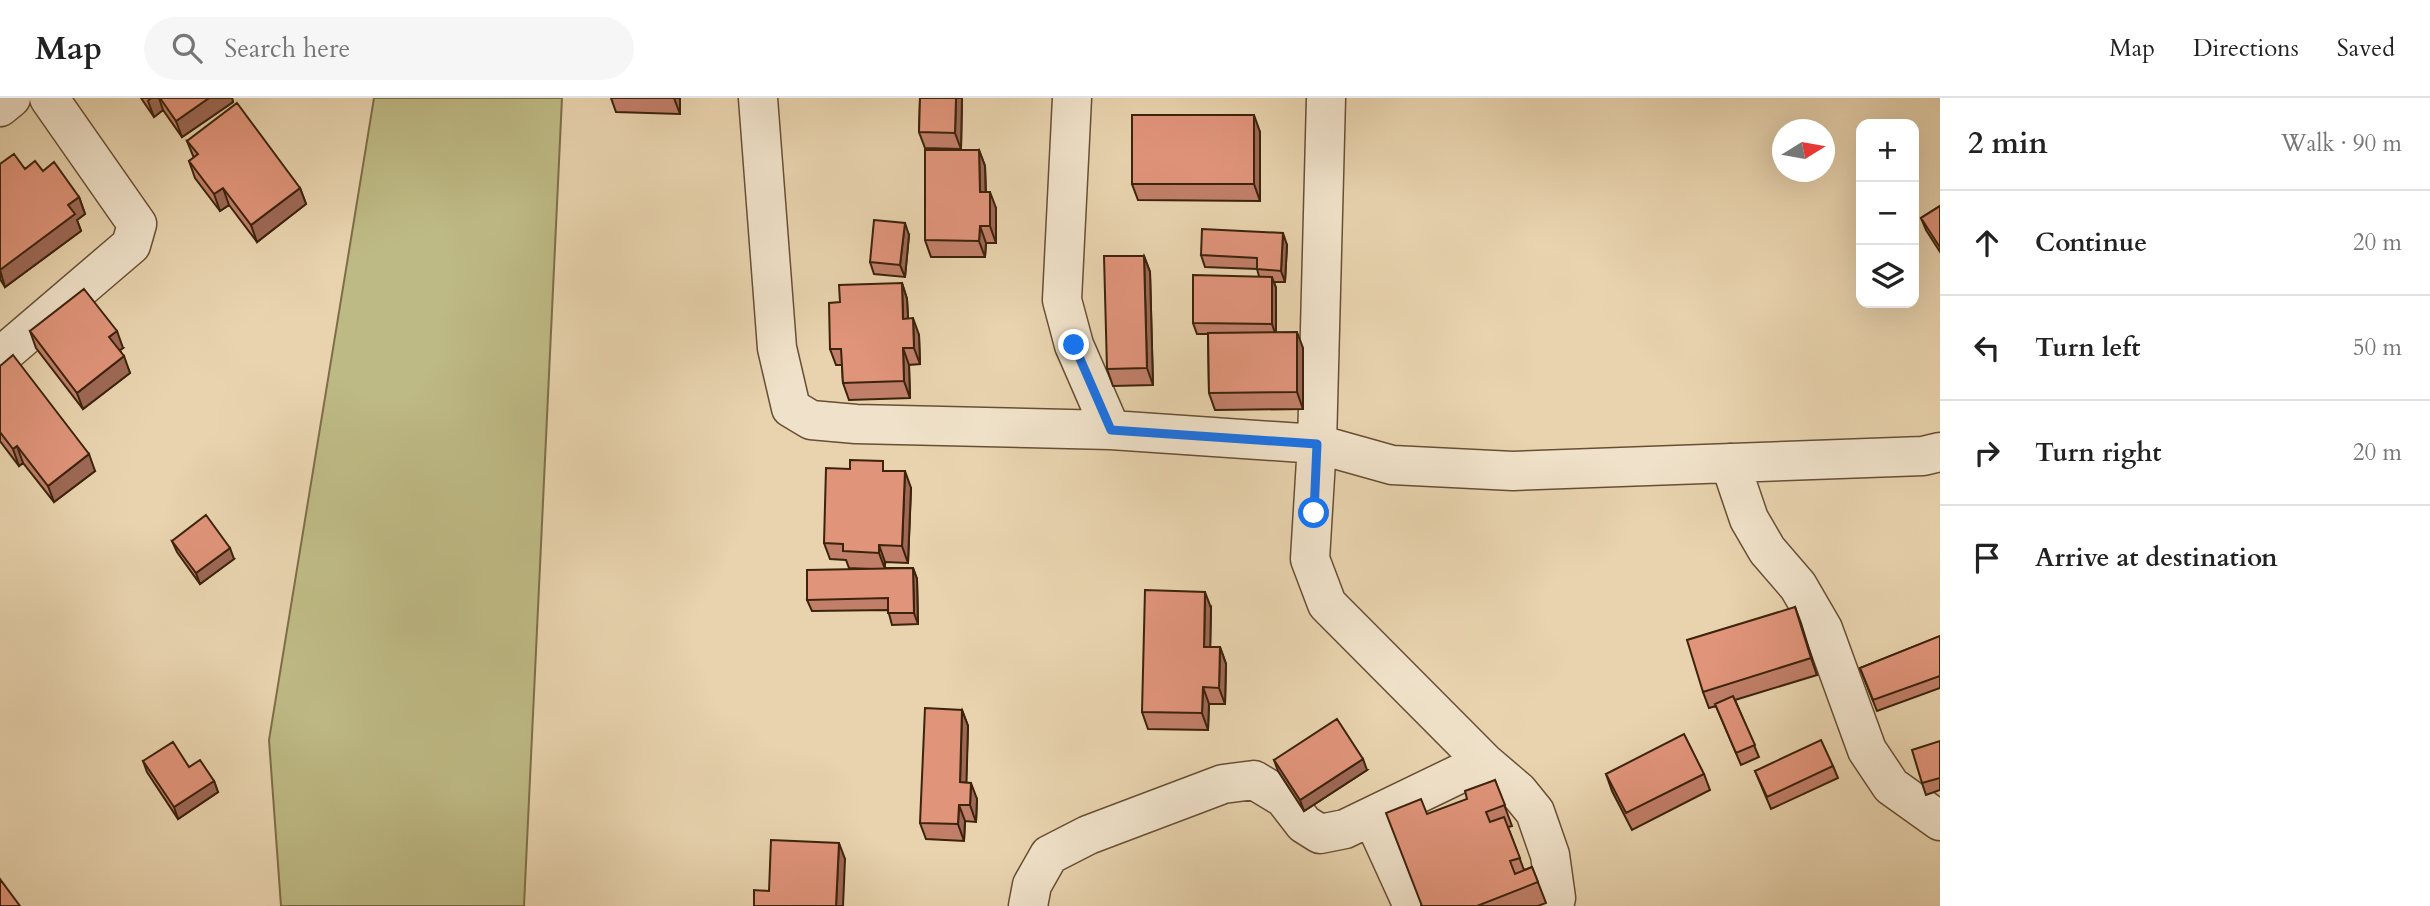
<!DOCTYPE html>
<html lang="en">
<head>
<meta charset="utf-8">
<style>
  :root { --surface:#fff; --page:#f6f6f6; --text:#222; --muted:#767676; --line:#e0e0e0 }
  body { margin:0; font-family:Cardo,serif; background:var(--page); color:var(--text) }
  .controls { position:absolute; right:21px; top:21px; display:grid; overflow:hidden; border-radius:14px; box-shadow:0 7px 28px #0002 }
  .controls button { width:63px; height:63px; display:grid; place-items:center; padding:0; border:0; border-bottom:2px solid var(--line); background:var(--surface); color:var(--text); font:35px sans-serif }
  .compass { position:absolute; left:1772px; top:21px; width:63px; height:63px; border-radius:50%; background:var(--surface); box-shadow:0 7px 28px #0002; rotate:79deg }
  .stop { position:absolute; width:21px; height:21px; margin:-16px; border:5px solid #1a73e8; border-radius:50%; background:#fff }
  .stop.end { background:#1a73e8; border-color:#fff; box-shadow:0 2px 7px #0008 }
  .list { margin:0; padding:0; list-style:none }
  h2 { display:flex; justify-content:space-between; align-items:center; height:91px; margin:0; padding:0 28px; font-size:30px }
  h2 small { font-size:23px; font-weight:400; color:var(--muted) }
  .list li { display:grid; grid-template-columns:46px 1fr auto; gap:21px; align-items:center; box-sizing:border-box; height:105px; padding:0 28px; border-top:2px solid var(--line) }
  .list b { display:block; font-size:26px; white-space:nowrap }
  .list em { font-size:23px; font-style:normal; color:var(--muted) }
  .icon { flex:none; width:38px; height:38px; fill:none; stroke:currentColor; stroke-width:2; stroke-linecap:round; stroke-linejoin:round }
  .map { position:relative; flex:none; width:1940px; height:808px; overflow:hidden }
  header { display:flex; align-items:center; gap:42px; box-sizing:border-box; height:98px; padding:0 35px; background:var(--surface); border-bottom:2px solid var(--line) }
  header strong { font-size:33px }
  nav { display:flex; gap:38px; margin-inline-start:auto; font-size:24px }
  .search { width:490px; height:63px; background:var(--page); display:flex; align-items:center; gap:18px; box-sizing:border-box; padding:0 24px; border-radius:38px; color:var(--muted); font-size:26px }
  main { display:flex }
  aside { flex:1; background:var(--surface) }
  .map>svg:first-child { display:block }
  .green { fill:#beba85; stroke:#7d6e48; stroke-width:2 }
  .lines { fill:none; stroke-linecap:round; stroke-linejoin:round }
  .minor-casing { stroke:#674f34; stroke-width:41 }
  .minor { stroke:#f0e2ca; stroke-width:38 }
  .wall { fill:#c17f69; stroke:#3c230c; stroke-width:2 }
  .shaded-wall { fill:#9d6855; stroke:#3c230c; stroke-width:2 }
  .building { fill:#e0947a; stroke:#3c230c; stroke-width:2 }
  .route { stroke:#1a73e8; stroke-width:9 }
</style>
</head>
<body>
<header>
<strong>Map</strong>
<div class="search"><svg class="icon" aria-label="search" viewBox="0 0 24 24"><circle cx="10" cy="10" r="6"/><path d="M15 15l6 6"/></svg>Search here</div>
<nav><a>Map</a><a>Directions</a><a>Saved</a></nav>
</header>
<main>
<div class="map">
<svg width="1940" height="808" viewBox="0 0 1940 808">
  <rect width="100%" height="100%" fill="#e8d3ae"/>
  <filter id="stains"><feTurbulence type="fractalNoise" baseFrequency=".00286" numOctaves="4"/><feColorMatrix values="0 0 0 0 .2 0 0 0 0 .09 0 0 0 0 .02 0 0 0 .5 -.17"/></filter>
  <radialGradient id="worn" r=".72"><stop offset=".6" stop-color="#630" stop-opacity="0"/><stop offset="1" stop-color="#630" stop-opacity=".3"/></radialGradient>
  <path class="green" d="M374,0H562L524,808H281L269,642Z"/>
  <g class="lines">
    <defs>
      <path id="minor" d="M758,0L777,250L791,310L811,322L856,326L1111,332L1317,346L1392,367L1513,373L1923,358L1940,354
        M1072,0L1062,202L1074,247L1111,332
        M1326,0L1317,346L1310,461L1327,506L1484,664L1518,693L1535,714L1550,757L1556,800L1554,808
        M0,9L11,0
        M0,259L131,147L137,126L49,0
        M1730,365L1749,421L1767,452L1798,488L1823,531L1867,652L1891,688L1940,723
        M1372,718L1413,808
        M1028,808L1032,787L1049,757L1088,737L1223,686L1254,682L1284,700L1304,726L1320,736L1345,731L1484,664"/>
    </defs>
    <use href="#minor" class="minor-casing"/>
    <use href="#minor" class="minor"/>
  </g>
  <path class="wall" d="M141,0H232L233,4L182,39L163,12L154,19Z
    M611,0H680V16L616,14Z
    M920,0H962L961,51L925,50L919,34Z
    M1260,34V103L1138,102L1132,86Z
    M187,43L300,90L306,106L257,144L229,107L220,113L195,80L189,63L194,60Z
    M979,52L985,68L986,94L996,110V145H986L985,159H931L925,142Z
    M0,66L43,73L79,99L85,116L77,122L81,133L5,189L0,181Z
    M1940,108V154L1926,132L1921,120Z
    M909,137L905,179L874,176L870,164Z
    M1287,147L1285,184H1274L1276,190V234L1303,250V311L1215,312L1209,295L1208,236H1197L1193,225L1259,178L1257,171L1205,169L1201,157Z
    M1144,158L1150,174L1153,287L1113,288L1107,271Z
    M902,185L907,201L908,220L919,237L920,266L909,267L910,300L849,302L843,285L842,267H836L830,251L840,204Z
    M30,233L123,250L120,252L130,275L83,311L36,250Z
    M0,268L95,373L54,404L23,365L19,368L0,343Z
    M887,373L911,390L908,465L885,464V470H913L917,481L918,526L892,527L888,512L812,513L807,502L871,471L849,470L846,462L830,461L824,445Z
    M172,443L234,461L200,486L177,454Z
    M1795,509L1817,577L1735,602L1759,659L1741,667L1716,608L1709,610L1703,594Z
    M1211,510L1210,549H1220L1226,566L1225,606H1209L1208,632L1148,631L1142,614Z
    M1940,538V590L1877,613L1860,570Z
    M962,612L968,628L966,684L977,701L976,724L965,723L964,743L926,741L920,725Z
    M1940,643V692L1926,697L1922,685Z
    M1274,662L1367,672L1304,713L1278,673Z
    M143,663L189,669L214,683L218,694L178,721L147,674Z
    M1833,668L1838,680L1771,711L1755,673Z
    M1606,676H1704L1710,692L1632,732L1612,693Z
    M1495,682L1512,728L1508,729L1524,772L1532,769L1546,805L1538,808H1421L1467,701Z"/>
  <path class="shaded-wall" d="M151,0H159L163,12L154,19L148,3Z
    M209,0H232L233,4L182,39L176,23Z
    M674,0H680V16Z
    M956,0H962L961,51L955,35Z
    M1254,17L1260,34V103L1254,86Z
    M979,52L985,68L986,110L980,94Z
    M223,90L229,107L220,113L214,96Z
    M300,90L306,106L257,144L251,127Z
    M990,94L996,110V145L990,128Z
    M79,99L85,116L77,122L81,133L5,189L0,172L68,107Z
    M905,125L909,137L905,179L900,167Z
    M980,128L986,145L985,159L979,143Z
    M1283,135L1287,147L1285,184L1281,173Z
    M1144,158L1150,174L1153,287L1147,270Z
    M1272,179L1276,190V238L1272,226Z
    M902,185L907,201L909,237L903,221Z
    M913,220L919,237L920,266L914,250Z
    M117,233L123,250L115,256L109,239Z
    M1297,234L1303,250V311L1297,294Z
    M903,250L909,267L910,300L904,283Z
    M124,258L130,275L83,311L77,295Z
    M17,348L23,365L19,368L13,351Z
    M89,356L95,373L54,404L48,388Z
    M905,373L911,390L908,465L902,448Z
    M879,447L885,464V471L879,455Z
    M230,450L234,461L200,486L196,475Z
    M913,470L917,481L918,526L914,515Z
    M1205,494L1211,510L1210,565L1204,549Z
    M1795,509L1801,525L1817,577L1811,560Z
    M1220,549L1226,566L1225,606L1219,590Z
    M1203,589L1209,606L1208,632L1202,615Z
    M962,612L968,628L966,701L960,684Z
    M1363,661L1367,672L1304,713L1300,702Z
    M214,683L218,694L178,721L174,709Z
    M971,685L977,701L976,724L970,707Z
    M959,707L965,723L964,743L958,726Z
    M839,745L845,761L843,808H836Z"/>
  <path class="building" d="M160,0H209L176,23Z
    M920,0H956L955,35L919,34Z
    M237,5L300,90L251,127L223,90L214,96L189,63L198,56L187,43Z
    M1132,17H1254V86H1132Z
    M925,52H979L980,94H990V128H980L979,143L925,142Z
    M14,56L25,71L35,63L43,73L54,64L79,99L68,107L75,116L0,172V66Z
    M1940,108V147L1939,148L1921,120Z
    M874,122L905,125L900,167L870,164Z
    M1202,131L1283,135L1281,173L1257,171V160L1201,157Z
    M1104,158H1144L1147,270L1107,271Z
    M1193,177L1272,179V226L1193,225Z
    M902,185L903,221L913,220L914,250H903L904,283L843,285L841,251H830L829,205L840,204L839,187Z
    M84,191L117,233L109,239L124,258L77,295L30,233Z
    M1297,234V294L1209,295L1208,235Z
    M13,257L89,356L48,388L17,348L13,351L0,334V268Z
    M850,362L883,363V373H905L902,448L879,447V455L843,453V446L824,445L826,370L850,371Z
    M206,417L230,450L196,475L172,443Z
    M913,470L914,515H888V500L807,502V472Z
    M1145,492L1205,494L1204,549H1220L1219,590L1203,589L1202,615L1142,614Z
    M1795,509L1811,560L1703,594L1687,542Z
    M1940,538V578L1873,602L1860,570Z
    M1733,598L1755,647L1736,655L1715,606Z
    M925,610L962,612L960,684L971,685L970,707H959L958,726L920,725Z
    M1337,621L1363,661L1300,702L1274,662Z
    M1684,636L1704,676L1626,715L1606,676Z
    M1821,642L1833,668L1767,699L1755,673Z
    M1940,643V680L1922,685L1912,652Z
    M173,644L189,669L200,662L214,683L174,709L143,663Z
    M1495,682L1505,707L1486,714L1490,724L1504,719L1520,760L1510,763L1515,776L1532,769L1538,784L1477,808H1422L1386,715L1421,701L1427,716L1467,701L1465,693Z
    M771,742L839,745L836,808H754V792L769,793Z
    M0,781L20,808H0Z"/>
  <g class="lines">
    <path class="route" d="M1074,247L1111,332L1317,346L1314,415"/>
  </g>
  <rect width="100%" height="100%" filter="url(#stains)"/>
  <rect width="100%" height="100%" fill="url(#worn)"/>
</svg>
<div class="controls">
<button>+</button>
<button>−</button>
<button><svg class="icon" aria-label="layers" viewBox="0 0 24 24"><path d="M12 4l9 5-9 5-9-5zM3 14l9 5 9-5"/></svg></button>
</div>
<svg class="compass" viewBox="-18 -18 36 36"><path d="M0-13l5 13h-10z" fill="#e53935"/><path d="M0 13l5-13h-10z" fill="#767676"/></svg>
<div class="stop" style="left:1314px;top:415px"></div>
<div class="stop end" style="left:1074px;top:247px"></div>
</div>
<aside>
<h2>2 min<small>Walk · 90 m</small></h2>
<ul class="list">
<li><svg class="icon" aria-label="ahead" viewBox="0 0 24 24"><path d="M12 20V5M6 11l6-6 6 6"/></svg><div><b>Continue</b></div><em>20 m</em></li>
<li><svg class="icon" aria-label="left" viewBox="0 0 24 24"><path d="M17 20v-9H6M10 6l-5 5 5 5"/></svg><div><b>Turn left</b></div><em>50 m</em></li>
<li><svg class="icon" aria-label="right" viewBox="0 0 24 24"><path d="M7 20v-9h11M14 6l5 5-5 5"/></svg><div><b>Turn right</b></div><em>20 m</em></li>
<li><svg class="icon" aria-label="arrive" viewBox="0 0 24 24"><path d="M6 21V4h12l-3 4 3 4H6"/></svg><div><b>Arrive at destination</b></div></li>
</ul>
</aside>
</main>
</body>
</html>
